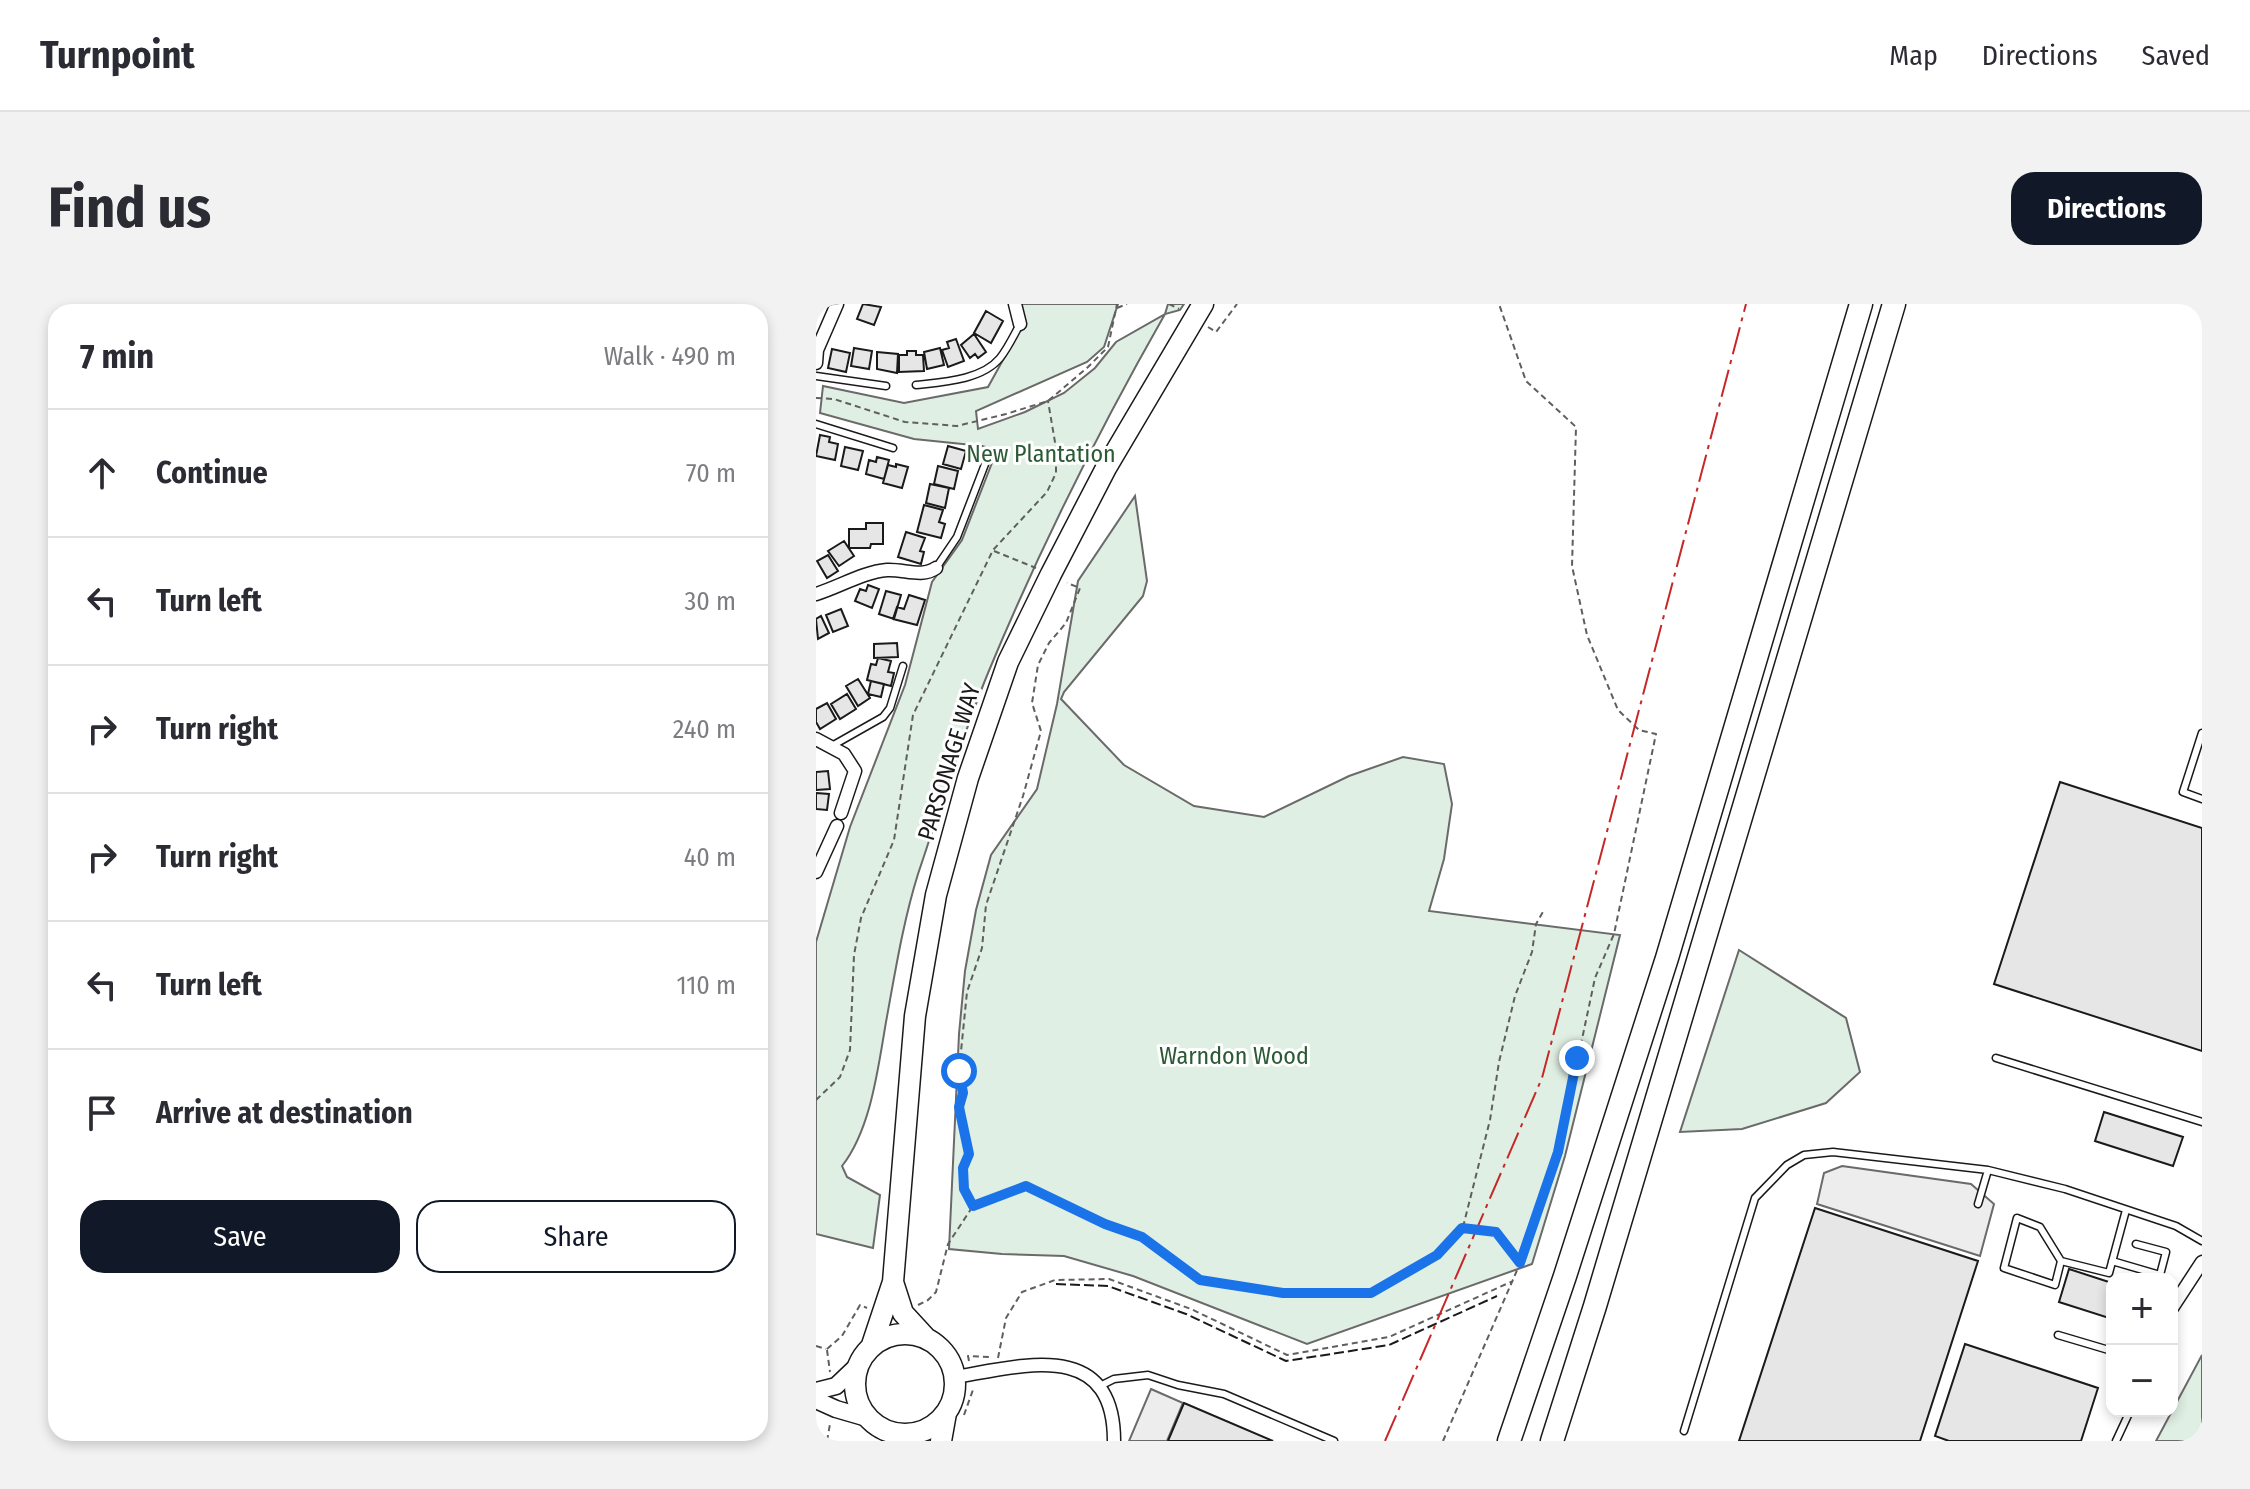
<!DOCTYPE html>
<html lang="en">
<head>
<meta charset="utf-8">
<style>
  :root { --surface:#fff; --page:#f2f2f3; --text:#2b2b33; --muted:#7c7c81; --line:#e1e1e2; --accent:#111827 }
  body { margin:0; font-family:"Fira Sans Condensed",sans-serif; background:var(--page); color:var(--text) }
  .controls { position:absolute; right:24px; bottom:24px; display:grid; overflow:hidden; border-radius:16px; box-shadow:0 4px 12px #0003 }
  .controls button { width:72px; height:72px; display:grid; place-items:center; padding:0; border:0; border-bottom:2px solid var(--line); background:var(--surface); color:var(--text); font:40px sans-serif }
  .stop { position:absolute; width:24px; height:24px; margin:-18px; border:6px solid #1a73e8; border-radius:50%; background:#fff }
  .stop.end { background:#1a73e8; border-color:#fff; box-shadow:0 2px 8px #0008 }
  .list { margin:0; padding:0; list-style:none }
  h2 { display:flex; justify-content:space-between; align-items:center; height:104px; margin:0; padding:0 32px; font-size:34px }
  h2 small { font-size:26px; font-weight:400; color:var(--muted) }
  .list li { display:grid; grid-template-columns:52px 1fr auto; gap:24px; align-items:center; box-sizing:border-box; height:128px; padding:0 32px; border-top:2px solid var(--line) }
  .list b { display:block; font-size:30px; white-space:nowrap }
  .list em { font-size:26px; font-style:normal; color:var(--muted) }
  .actions { display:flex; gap:16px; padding:24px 32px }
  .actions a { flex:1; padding:18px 0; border:2px solid var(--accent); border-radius:24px; text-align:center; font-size:28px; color:var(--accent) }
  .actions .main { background:var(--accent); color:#fff }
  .icon { flex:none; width:44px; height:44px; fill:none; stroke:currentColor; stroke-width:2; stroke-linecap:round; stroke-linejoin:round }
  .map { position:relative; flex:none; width:1386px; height:1137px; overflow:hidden; border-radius:24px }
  header { display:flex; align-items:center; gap:48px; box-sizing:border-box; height:112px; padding:0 40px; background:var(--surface); border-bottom:2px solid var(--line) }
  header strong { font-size:38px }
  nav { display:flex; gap:44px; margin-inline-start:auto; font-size:28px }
  .intro { display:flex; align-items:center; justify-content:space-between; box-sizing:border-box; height:192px; padding:0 48px }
  h1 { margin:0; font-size:56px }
  .button { padding:20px 36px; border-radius:24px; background:var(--accent); color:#fff; font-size:28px; font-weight:700 }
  main { display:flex; gap:48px; padding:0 48px }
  aside { flex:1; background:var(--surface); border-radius:24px; box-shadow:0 4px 12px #0003 }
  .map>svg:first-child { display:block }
  .green { fill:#e0efe3; stroke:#6a6a6a; stroke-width:2 }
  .parking { fill:#ededed; stroke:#6a6a6a; stroke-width:2 }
  .building { fill:#e6e6e6; stroke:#1a1a1a; stroke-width:2 }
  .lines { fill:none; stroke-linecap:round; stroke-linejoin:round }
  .service-casing { stroke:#1a1a1a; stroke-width:9 }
  .minor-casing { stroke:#1a1a1a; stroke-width:15 }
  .tertiary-casing { stroke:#1a1a1a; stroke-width:19 }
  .primary-casing { stroke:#1a1a1a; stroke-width:23 }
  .motorway-casing { stroke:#1a1a1a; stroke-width:25 }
  .path { stroke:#5f5f5f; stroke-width:2; stroke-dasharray:6 4; stroke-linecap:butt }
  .service { stroke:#fff; stroke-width:6 }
  .minor { stroke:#fff; stroke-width:12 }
  .tertiary { stroke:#fff; stroke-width:16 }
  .primary { stroke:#fff; stroke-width:20 }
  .motorway { stroke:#fff; stroke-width:22 }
  .fence { stroke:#1a1a1a; stroke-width:2; stroke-dasharray:10 4; stroke-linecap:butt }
  .power { stroke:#c62828; stroke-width:2; stroke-dasharray:28 6 4 6; stroke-linecap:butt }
  .route { stroke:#1a73e8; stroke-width:10 }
  .labels { text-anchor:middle; stroke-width:6; stroke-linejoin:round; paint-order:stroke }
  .park-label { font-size:24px; fill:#2b5a34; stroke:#fff }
  .street-label { font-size:24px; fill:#1a1a1a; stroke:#fff }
</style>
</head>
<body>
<header>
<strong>Turnpoint</strong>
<nav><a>Map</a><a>Directions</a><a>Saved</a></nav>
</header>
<div class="intro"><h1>Find us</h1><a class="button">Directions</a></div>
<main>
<aside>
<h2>7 min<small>Walk · 490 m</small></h2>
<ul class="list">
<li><svg class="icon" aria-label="ahead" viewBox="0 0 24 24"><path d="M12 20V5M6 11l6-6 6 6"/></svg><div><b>Continue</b></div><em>70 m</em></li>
<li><svg class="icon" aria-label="left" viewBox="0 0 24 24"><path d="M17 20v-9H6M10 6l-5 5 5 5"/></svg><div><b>Turn left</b></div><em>30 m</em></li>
<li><svg class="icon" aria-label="right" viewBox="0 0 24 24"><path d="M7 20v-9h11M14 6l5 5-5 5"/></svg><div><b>Turn right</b></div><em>240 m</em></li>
<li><svg class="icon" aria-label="right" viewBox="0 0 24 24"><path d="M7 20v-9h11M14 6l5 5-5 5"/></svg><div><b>Turn right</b></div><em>40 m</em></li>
<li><svg class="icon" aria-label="left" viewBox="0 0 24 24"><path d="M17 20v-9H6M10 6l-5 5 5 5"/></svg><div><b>Turn left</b></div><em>110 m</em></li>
<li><svg class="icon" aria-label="arrive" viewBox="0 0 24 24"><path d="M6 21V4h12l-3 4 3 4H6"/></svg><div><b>Arrive at destination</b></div></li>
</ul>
<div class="actions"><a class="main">Save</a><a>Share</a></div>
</aside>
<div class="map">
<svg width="1386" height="1137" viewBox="0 0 1386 1137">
  <rect width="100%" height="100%" fill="#fff"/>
  <path class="green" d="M201,0H302L288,43L271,58L160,107L162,125L209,108L248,89L279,64L300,38L349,10L352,0H368L364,6L349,10C283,126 223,246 172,369C146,432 124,505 102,570C87,618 79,669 70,718C62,764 55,825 26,862L31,873L64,891L57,944L0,930V638L34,523L89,381L116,278L146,236L181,146L166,142L98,135L4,109L7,82L88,99L172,83L203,27Z
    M319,192L331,277L327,292L248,388L245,395L308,461L378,502L448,513L533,472L587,453L628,460L636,500L628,555L613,607L804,631L749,852L716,960L491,1040L317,972L248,952L186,950L133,945L143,730L149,667L160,606L175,551L221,485L241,400L262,277Z
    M923,646L1030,714L1044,768L1010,799L926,825L864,828Z
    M1386,1051V1137H1340Z"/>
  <path class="parking" d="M1026,862L1155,880L1178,900L1164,952L1001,900L1008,869Z
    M335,1085L367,1099L351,1137H313Z"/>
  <path class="building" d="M47,0L65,3L58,21L41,15Z
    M170,7L187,17L175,39L158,29Z
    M158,30L170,48L162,54L159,50L154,54L145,41Z
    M140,35L148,57L132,63L126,46L133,44L131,38Z
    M38,44L56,47L53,65L35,62Z
    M124,44L128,61L111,65L108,48Z
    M16,45L34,49L30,68L12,64Z
    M91,47H100V51H107L108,67L83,68V51H91Z
    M61,48L82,50L81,69L61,65Z
    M4,131L14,133L13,138L22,140L19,156L0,152Z
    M132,142L150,147L145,165L127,160Z
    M29,143L47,147L42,166L25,162Z
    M61,153L73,156L68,175L50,170L53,156L60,158Z
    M80,160L92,163L86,184L67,179L72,161L80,163Z
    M122,162L142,167L138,185L118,180Z
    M114,180L133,184L129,204L110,199Z
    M108,201L127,206L123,218L129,220L125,234L101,228Z
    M50,219H67V240H55L54,244H33V225H50Z
    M90,228L109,234L104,247L108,248L105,260L82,253Z
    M28,237L38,252L23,262L12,247Z
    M12,251L22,267L11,274L1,257Z
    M52,281L63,285L56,304L39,297L44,285L50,287Z
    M70,287L85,291L78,315L63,310Z
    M93,291L109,296L101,321L77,315L81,303L88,305Z
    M25,305L32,322L17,328L10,311Z
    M5,312L13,329L2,335L0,315Z
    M81,339L82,353L58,354V340Z
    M62,354L75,357L72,368L78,369L75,382L51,376L55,360L60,361Z
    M42,375L54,394L42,402L30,382Z
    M55,377L68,380L65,393L52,390Z
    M31,390L40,405L24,415L15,400Z
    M11,399L20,415L4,425L0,418V405Z
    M12,467L14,485L0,486V468Z
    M1244,478L1386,524V747L1178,680Z
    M0,489L13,490L11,506L0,505Z
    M1288,808L1367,833L1357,862L1279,837Z
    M999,904L1162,957L1104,1137H923Z
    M1253,965L1296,979V1015L1243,998Z
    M1149,1040L1282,1084L1265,1137H1133L1119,1132Z
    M368,1099L457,1137H352Z"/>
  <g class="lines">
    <defs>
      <path id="service" d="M0,72L70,82
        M100,81C127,78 166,76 184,54C192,44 198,31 204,20
        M0,120L77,144
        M120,264L141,233L171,155
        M1386,429L1367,488L1386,495
        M14,443L67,413L74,404L87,362
        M1180,754L1386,818
        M1162,900L1172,866
        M1245,957L1239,981L1188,964L1201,914L1224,923L1245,957L1293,969L1310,906
        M1296,957L1344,971L1350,948L1320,940
        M1242,1031L1296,1047
        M282,1083L298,1075L332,1071L362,1081L408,1090L518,1137
        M868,1127L939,894L971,861L988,851L1017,848L1172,866L1249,885L1360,922L1386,937
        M1300,1137L1314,1107"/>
      <path id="minor" d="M199,0L204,20
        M0,59L1,46L21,0
        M0,290C23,283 47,268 71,266C88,265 106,274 120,264
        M0,435L28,450L39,467L25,509
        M0,568L21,522
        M1356,1004L1386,958
        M139,1073C206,1062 298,1034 298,1137"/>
      <path id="tertiary" d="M0,1087L20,1082L41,1062
        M0,1096L20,1105L51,1114"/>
      <path id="primary" d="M77,978L87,1009L110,1034
        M39 1080a50 50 0 1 1 100 0a50 50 0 1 1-100 0Z
        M56,1041L77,978L99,712L120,591L152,474L192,358L235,270L290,164L387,0
        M125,1137L130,1109"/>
      <path id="motorway" d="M693,1137L749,972L851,654L1045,0
        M736,1137L779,1002L1078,0"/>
    </defs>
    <use href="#service" class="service-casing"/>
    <use href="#minor" class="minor-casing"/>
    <use href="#tertiary" class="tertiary-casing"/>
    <use href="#primary" class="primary-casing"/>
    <use href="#motorway" class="motorway-casing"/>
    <path class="path" d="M353,0L363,5
      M301,4L311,0
      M392,23L400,28L421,0
      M0,94L18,95L89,118L141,122L190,110L232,97L272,63L292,43L301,0
      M178,247L220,264
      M0,796L24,773L34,746L38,651L45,614L78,536L97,411L177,246L231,188L240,169V144L232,97
      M156,900L148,885L147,864L153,850L143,803L147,789L143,767L151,688L166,644L170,601L207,492L225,427L216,399L222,361L233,339L250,319L264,284L251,279
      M647,923L674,816L683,758L699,692L716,648L720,620L728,606
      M102,1001L112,996L120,988L132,940L157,902L210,882L289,920L326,933L384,976L467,989H555L621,951L646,924L680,928L702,957
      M0,1042L10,1045
      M11,1045L26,1032L44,1001L51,1004
      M11,1046L14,1068
      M182,1054L190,1014L206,988L239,976L293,975L375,1005L471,1051L573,1033L697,977
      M153,1057L152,1052L175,1053
      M148,1111L158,1083
      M11,1137L14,1120
      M627,1137L702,964L742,848L779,674L798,630L840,430L823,426L802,406L771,331L756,262L760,123L710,77L683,0"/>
    <use href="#service" class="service"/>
    <use href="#minor" class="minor"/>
    <use href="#tertiary" class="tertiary"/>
    <use href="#primary" class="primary"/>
    <use href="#motorway" class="motorway"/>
    <path class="fence" d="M240,980L292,982L370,1010L470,1057L573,1041L681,992"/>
    <path class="power" d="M569,1137L726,774L930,0"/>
  </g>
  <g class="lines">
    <path class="route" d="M143,767L147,789L143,803L153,850L147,864L148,885L157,902L210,882L289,920L326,933L384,976L467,989H555L621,951L646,924L680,928L704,959L742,848L761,754"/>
  </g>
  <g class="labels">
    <g class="park-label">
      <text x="225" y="158">New Plantation</text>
      <text x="418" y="760">Warndon Wood</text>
    </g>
    <g class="street-label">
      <text transform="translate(133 458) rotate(-73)" y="8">PARSONAGE WAY</text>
    </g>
  </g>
</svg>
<div class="controls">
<button>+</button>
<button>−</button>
</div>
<div class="stop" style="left:143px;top:767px"></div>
<div class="stop end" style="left:761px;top:754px"></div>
</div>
</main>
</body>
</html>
